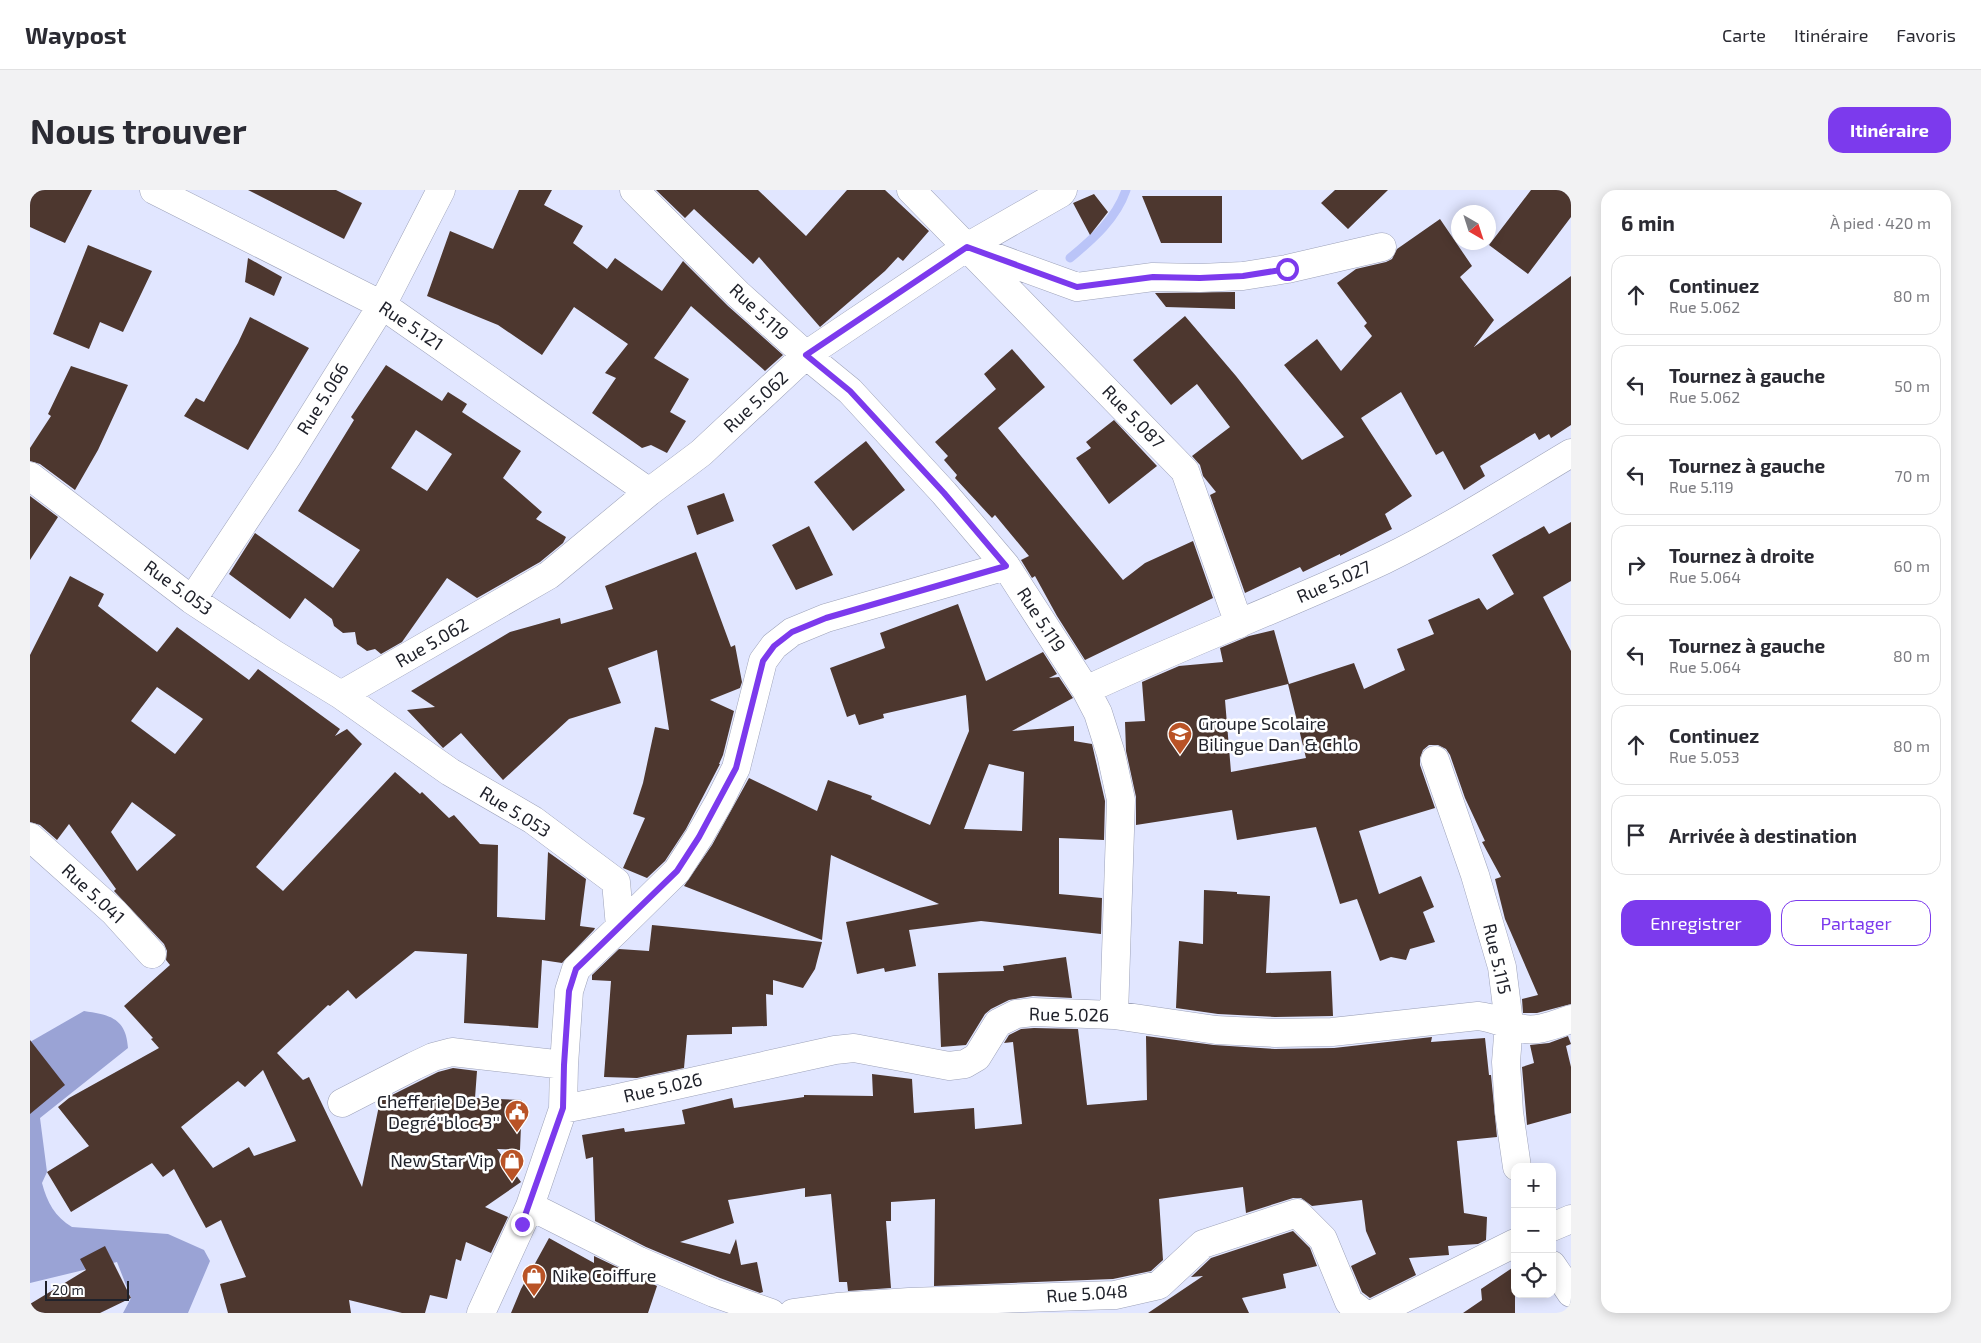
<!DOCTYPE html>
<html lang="fr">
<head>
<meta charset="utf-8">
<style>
  :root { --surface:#fff; --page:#f2f2f3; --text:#2b2b33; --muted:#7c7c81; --line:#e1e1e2; --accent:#7c3aed }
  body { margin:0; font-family:"Exo 2",sans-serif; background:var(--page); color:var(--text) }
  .controls { position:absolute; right:15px; bottom:15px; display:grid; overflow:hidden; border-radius:10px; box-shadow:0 2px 12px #0003 }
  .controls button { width:45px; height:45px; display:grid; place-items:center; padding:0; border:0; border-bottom:1px solid var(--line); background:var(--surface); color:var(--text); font:25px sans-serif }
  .compass { position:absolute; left:1421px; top:15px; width:45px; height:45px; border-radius:50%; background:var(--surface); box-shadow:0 2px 12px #0003; rotate:141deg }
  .scale { position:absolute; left:15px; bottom:12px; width:84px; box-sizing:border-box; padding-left:5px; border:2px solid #20222b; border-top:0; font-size:14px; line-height:18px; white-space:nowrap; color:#20222b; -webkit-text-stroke:4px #fff; paint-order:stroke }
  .stop { position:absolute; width:15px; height:15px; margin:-11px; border:4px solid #7c3aed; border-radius:50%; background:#fff }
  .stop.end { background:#7c3aed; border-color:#fff; box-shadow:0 1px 5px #0008 }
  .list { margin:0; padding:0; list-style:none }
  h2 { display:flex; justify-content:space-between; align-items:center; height:65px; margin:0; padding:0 20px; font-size:21px }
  h2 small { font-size:16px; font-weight:400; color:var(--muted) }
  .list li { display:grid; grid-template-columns:32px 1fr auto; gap:15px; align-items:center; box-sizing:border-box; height:80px; margin:0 10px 10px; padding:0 10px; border:1px solid var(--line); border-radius:15px }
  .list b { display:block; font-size:19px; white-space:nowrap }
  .list p { margin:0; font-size:16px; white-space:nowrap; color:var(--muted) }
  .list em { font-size:16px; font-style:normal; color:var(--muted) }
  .actions { display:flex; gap:10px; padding:15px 20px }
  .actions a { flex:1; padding:11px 0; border:1px solid var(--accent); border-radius:15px; text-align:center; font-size:18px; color:var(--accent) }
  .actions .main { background:var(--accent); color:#fff }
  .icon { flex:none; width:28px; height:28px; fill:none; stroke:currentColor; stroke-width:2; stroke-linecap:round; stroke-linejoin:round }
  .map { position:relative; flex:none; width:1541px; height:1123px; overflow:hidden; border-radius:15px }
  header { display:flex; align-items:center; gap:30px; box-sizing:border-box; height:70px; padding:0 25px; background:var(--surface); border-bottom:1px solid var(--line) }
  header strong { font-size:24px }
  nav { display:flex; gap:28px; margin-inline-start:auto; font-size:18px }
  .intro { display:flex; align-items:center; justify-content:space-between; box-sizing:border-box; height:120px; padding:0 30px }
  h1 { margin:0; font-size:35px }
  .button { padding:12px 22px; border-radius:15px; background:var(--accent); color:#fff; font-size:18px; font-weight:700 }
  main { display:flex; gap:30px; padding:0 30px }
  aside { flex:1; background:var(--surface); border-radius:15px; box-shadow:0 2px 12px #0003 }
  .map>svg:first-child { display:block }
  .forest { fill:#9aa3d5 }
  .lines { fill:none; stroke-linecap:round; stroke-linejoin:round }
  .stream { stroke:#bac4f8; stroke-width:9 }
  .building { fill:#4d372f; fill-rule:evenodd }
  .minor-casing { stroke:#9da2b9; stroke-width:29 }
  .minor { stroke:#fff; stroke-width:28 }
  .route { stroke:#7c3aed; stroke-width:6 }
  .labels { text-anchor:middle; stroke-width:5; stroke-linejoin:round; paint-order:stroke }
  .street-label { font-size:18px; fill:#20222b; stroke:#fff }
  .poi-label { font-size:18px; fill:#20222b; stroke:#fff; text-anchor:start }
</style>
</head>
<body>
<header>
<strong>Waypost</strong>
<nav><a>Carte</a><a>Itinéraire</a><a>Favoris</a></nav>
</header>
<div class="intro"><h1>Nous trouver</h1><a class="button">Itinéraire</a></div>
<main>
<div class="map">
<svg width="1541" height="1123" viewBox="0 0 1541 1123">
  <rect width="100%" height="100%" fill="#e1e6ff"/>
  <path class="forest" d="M54,821C80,825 96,828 98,858L10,928L17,982L12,993C17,1012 25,1027 42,1037L138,1044L174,1060L180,1071L158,1123H93L101,1108L87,1072L0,1093V852Z"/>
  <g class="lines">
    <path class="stream" d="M1040,68C1063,49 1086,29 1096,0"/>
  </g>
  <path class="building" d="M0,0H62L35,53L0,37Z
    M218,0H306L332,13L314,49Z
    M489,0H522L514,15L553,36L543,53L577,79L585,68L632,101L653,71L698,116L753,165L735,181L661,116L624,168L659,189L640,222L656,231L637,263L621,255L612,258L562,223L586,188L575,183L598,154L544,117L512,165L468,135L397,106L420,41L463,59Z
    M626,0H728L776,46L817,0H855L899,41L873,71L868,67L855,81L790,137L729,67L723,74L664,19L655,28Z
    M1305,0H1358L1318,39L1291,13Z
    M1501,0H1541V27L1498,84L1459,55Z
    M1064,4L1078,22L1060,45L1043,13Z
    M1112,6H1192V53H1131Z
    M1410,29L1442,76L1430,87L1464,130L1444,157L1541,86V235L1521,248L1519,244L1509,250L1505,243L1450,276L1455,286L1434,300L1413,261L1406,265L1371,202L1331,228L1382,306L1355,324L1362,339L1310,366V364L1273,382L1270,377L1215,403L1180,305L1186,302L1173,286L1170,275L1162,266L1200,237L1167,194L1141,215L1103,170L1155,126L1206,186L1272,270L1314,247L1254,175L1287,149L1311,181L1342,146L1334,136L1337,133L1307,93L1326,79L1356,72L1362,69L1367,59Z
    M58,55L122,81L93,142L70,132L59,159L23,144Z
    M218,68L252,87L244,106L215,92Z
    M1205,102V119L1136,117L1125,103Z
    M220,127L279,158L218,260L154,226L166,208L174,212L208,153Z
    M982,159L1015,197L968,238L1093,390L1115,373L1163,351L1183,408L1055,470L1027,426L1005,386L1002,388L991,370L999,366L965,325L962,328L925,288L927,285L914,270L918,266L905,252L966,199L954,184Z
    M356,175L412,211L418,202L437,214L432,222L491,261L473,288L512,322L506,329L536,347L533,353L510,372L447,408L417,388L372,452L351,464L345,459L337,461L327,454L325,442L313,443L304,436L302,429L275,408L260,429L199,384L225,343L303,398L330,360L268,321L324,230L321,227ZM386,240L422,264L397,301L361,278Z
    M41,176L98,195L68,260L45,300L10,274L0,271V258L21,226L18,224Z
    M1084,230L1127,276L1079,314L1046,268L1061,258L1056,252Z
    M836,251L875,300L823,341L784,292Z
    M694,303L704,331L667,345L657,316Z
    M0,306L28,327L0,370Z
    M1541,332V391L1513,407L1541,461V814L1507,823H1493L1492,809L1508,805L1475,729L1465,689L1471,687L1452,652L1455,651L1435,608L1420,565L1416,559L1408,555H1399L1393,560L1390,568V575L1405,618L1329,641L1349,704L1391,686L1404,717L1393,722L1405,752L1380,759L1376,770L1361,767L1350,771L1327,709L1310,714L1286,637L1207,650L1202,620L1106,635V607L1096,561L1095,532L1115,531L1112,492L1149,476L1193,472L1190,458L1219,446L1244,440L1259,494L1324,473L1334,499L1375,480L1367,459L1404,444L1398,430L1449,408L1457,420L1484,404L1462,365L1514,336L1519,344ZM1258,494L1276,568L1201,582L1195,510Z
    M779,336L803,385L766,400L742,355Z
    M666,362L701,457L705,455L712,492L710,498L680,510L704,521L693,565L689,574H690L656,639L635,671L617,688L593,678L615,628L603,624L613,593L625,537L639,540L627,460L578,478L591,513L539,529L473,590L431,543L413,558L377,520L405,517L381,501L480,442L530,428L531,434L583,419L575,396Z
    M40,386L74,404L68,416L127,462L147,437L219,490L228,479L310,539L305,546L317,539L332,554L226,677L253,701L365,582L390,604L392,602L419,628L424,625L450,654L468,655L467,727L515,730L518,662L556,689L550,736L565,738L564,740L532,773L512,770L508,838L434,833L437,764L385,761L326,809L318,800L300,816L298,815L247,863L273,890L279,887L332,997L350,911L408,882L423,878L447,881L445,908L492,910L490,960L467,959L491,992L455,1017L478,1027L461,1063L436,1052L431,1071L426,1069L417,1109L400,1105L395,1123H372L319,1110L321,1123H198L190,1094L216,1087L191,1030L176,1038L144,979L133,987L122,973L41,1022L17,982L59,956L28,917L39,908L129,858L121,849L123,848L94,816L140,775L136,770L137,761L134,754L84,701L86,699L39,634L27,650L10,635L0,632V465ZM127,497L173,529L145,564L101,531ZM102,612L146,645L107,681L81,642ZM233,880L266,951L224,966L219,957L183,978L151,937L208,891L215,897Z
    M928,414L956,491L1013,462L1027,484L1019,488L1029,487L1043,508L982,541L1044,536V551L1062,554L1075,611L1074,650L1029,648V704L1072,708L1071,744L951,731L879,740L886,776L855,782L854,778L827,784L816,732L909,714L801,665L792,750L654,696L682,655L719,588L787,621L798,590L842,606L841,609L900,635L939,541L936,505L853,524L854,528L829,535L825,524L817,527L800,478L855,458L850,443ZM959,574L994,582L992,641L934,639Z
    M1174,700L1207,702V704L1240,706L1236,783L1301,781L1303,826L1245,827L1188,824L1146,818L1149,751L1173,754Z
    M622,735L774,750L792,752L785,779L773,798L743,790V805L736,804L737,836L702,837V844L657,845L654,878L607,888L574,887L581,791L562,790V785L589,759L619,761Z
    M1036,767L1042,808L1003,806L979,810L961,819L955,824L936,855L911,857L908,783L974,781L973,776Z
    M1004,838L1048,839L1057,915L1117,910L1116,846L1184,855L1245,859L1304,858L1402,847L1401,852L1455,848L1459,885H1461L1467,947L1427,951L1434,1023L1457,1027L1456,1050L1448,1054L1418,1056L1419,1065L1379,1068L1386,1085L1340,1108L1332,1102L1321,1076L1346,1064L1336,1041L1332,1010L1282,1016L1271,1008H1263L1216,1023L1213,997L1129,1009L1133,1070L1121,1081L1083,1089L904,1096L905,1009L861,1012V1031H856L861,1098L818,1101L817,1092H809L801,1004L775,1007V998L698,1010L704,1033L650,1052L700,1064L706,1049L711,1075L727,1072L733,1102L730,1103L690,1088L616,1057L565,1031L563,967L556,969L552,945L594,938L595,942L655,934L652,920L702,908L704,918L774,907V905L843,906L842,884L882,889L884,923L944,918L945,939L992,934L983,852L974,853L979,845L991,839Z
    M1538,846L1541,854L1536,856L1541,877V923L1497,935L1492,877L1504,873L1500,855L1519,853Z
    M0,850L35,895L0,924Z
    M1263,1041L1280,1058L1287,1076L1253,1084L1256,1098L1212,1108L1219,1123H1118L1173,1086L1161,1087L1181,1068Z
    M519,1048L564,1073V1066L627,1096L618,1123H481L491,1099Z
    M75,1056L101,1108L70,1123H0V1114L56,1080L50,1069Z
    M1485,1076V1123H1433L1452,1110L1451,1099Z"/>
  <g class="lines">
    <defs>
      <path id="minor" d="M124,0L352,115L619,302
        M604,0L708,104L776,165L820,201L914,303L976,376L1056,500L1068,523L1081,564L1091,610L1084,825
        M881,0L1155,281L1209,434
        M937,57L1031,3L1033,0
        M0,286L162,410L244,464L311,505L420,582L503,630L586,692L590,737L546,779L539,801L534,875L533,919L500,1016L451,1123
        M162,410L257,267L352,115L411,0
        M1056,500C1154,454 1256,416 1354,370C1418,339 1479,300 1541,263
        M311,505L519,385L619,302L671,263L776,165L937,57L1047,97L1123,87L1170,88L1213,86L1257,79L1352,57
        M1405,570L1445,685L1472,777L1479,833L1476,872L1479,922L1487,977
        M0,647L84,722L122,764
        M590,737L647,681L669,647L689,612L706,578L733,471L744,456L762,442L796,428L976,376
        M312,913L384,876L403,867L422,862L534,875
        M533,919L584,909L805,860L824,858L919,876L935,874L947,867L968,833L986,824L1003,822L1084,825L1186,840L1245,843L1302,842L1448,826C1466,828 1474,834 1490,838C1506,843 1526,834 1541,829
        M500,1016L609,1071L684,1103L741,1123
        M1522,1037L1541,1029
        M1522,1075L1541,1103
        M763,1123L807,1117L879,1112L1085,1105L1129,1095L1173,1054L1267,1023L1293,1049L1319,1112L1333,1123
        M1345,1123L1485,1053"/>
    </defs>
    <use href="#minor" class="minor-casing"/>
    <use href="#minor" class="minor"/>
  </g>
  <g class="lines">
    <path class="route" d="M492,1034L533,918L534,875L539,801L546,779L647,681L669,647L706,578L733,471L744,456L762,442L796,428L976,376L914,303L820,201L776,165L937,57L1047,97L1123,87L1170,88L1213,86L1257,79"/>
  </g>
  <defs>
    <symbol id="school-pin" viewBox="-11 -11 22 30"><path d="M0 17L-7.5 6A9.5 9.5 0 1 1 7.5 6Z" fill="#b95326" stroke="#fff"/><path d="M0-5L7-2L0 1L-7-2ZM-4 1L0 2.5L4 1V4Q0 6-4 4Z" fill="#fff"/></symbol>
    <symbol id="civic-pin" viewBox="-11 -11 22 30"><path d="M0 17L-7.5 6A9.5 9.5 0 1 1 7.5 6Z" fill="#b95326" stroke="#fff"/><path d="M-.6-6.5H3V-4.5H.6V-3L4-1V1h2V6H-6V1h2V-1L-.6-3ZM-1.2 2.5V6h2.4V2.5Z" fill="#fff"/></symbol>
    <symbol id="shop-pin" viewBox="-11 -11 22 30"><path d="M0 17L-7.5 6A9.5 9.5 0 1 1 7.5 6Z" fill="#b95326" stroke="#fff"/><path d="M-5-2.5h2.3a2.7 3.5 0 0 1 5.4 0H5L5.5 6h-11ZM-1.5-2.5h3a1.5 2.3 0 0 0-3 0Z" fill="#fff"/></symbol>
  </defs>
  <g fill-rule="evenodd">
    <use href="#school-pin" x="1136" y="530" width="28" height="38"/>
    <use href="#civic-pin" x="473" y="908" width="28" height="38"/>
    <use href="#shop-pin" x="468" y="957" width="28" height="38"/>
    <use href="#shop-pin" x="490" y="1072" width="28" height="38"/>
  </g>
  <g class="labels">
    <g class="street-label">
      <text transform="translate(729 122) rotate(43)" y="6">Rue 5.119</text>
      <text transform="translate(381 136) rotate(34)" y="6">Rue 5.121</text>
      <text transform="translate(293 209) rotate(-58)" y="6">Rue 5.066</text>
      <text transform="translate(726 212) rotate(-43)" y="6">Rue 5.062</text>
      <text transform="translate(1103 227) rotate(46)" y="6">Rue 5.087</text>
      <text transform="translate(1304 392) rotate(-24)" y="6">Rue 5.027</text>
      <text transform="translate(148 398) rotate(36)" y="6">Rue 5.053</text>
      <text transform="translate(1011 430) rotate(57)" y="6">Rue 5.119</text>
      <text transform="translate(402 453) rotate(-30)" y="6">Rue 5.062</text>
      <text transform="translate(485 622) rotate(32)" y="6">Rue 5.053</text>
      <text transform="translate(63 704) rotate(43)" y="6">Rue 5.041</text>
      <text transform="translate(1467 769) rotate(77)" y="6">Rue 5.115</text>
      <text transform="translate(1039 825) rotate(1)" y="6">Rue 5.026</text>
      <text transform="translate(633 898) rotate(-13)" y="6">Rue 5.026</text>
      <text transform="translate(1057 1104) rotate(-4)" y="6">Rue 5.048</text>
    </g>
    <g class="poi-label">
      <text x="1168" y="540">Groupe Scolaire<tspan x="1168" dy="21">Bilingue Dan &amp; Chlo</tspan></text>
      <text x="470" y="918" text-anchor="end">Chefferie De 3e<tspan x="470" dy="21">Degré''bloc 3''</tspan></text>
      <text x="464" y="977" text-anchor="end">New Star Vip</text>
      <text x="522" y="1092">Nike Coiffure</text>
    </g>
  </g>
</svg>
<div class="controls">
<button>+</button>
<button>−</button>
<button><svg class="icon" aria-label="locate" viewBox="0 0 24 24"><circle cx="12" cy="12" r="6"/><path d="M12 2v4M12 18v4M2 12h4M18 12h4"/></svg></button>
</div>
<svg class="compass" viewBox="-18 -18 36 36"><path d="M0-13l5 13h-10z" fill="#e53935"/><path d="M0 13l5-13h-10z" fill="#7c7c81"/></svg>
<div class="scale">20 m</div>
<div class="stop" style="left:1257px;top:79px"></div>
<div class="stop end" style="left:492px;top:1034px"></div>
</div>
<aside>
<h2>6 min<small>À pied · 420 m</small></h2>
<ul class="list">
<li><svg class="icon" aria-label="ahead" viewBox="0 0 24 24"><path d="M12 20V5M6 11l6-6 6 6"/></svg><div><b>Continuez</b><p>Rue 5.062</p></div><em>80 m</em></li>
<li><svg class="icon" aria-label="left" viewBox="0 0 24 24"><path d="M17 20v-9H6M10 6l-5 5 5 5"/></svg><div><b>Tournez à gauche</b><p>Rue 5.062</p></div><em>50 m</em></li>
<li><svg class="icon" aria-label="left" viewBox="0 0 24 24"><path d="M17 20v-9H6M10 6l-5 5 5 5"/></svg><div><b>Tournez à gauche</b><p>Rue 5.119</p></div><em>70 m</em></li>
<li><svg class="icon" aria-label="right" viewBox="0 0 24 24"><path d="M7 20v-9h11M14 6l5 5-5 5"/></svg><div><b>Tournez à droite</b><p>Rue 5.064</p></div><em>60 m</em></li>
<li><svg class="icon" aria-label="left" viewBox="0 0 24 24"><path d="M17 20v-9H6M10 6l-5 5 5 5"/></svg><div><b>Tournez à gauche</b><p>Rue 5.064</p></div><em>80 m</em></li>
<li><svg class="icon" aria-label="ahead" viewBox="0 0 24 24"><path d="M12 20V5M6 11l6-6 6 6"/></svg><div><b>Continuez</b><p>Rue 5.053</p></div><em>80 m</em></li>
<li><svg class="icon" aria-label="arrive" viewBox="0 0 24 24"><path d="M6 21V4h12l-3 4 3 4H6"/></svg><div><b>Arrivée à destination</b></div></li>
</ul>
<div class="actions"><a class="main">Enregistrer</a><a>Partager</a></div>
</aside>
</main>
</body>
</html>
